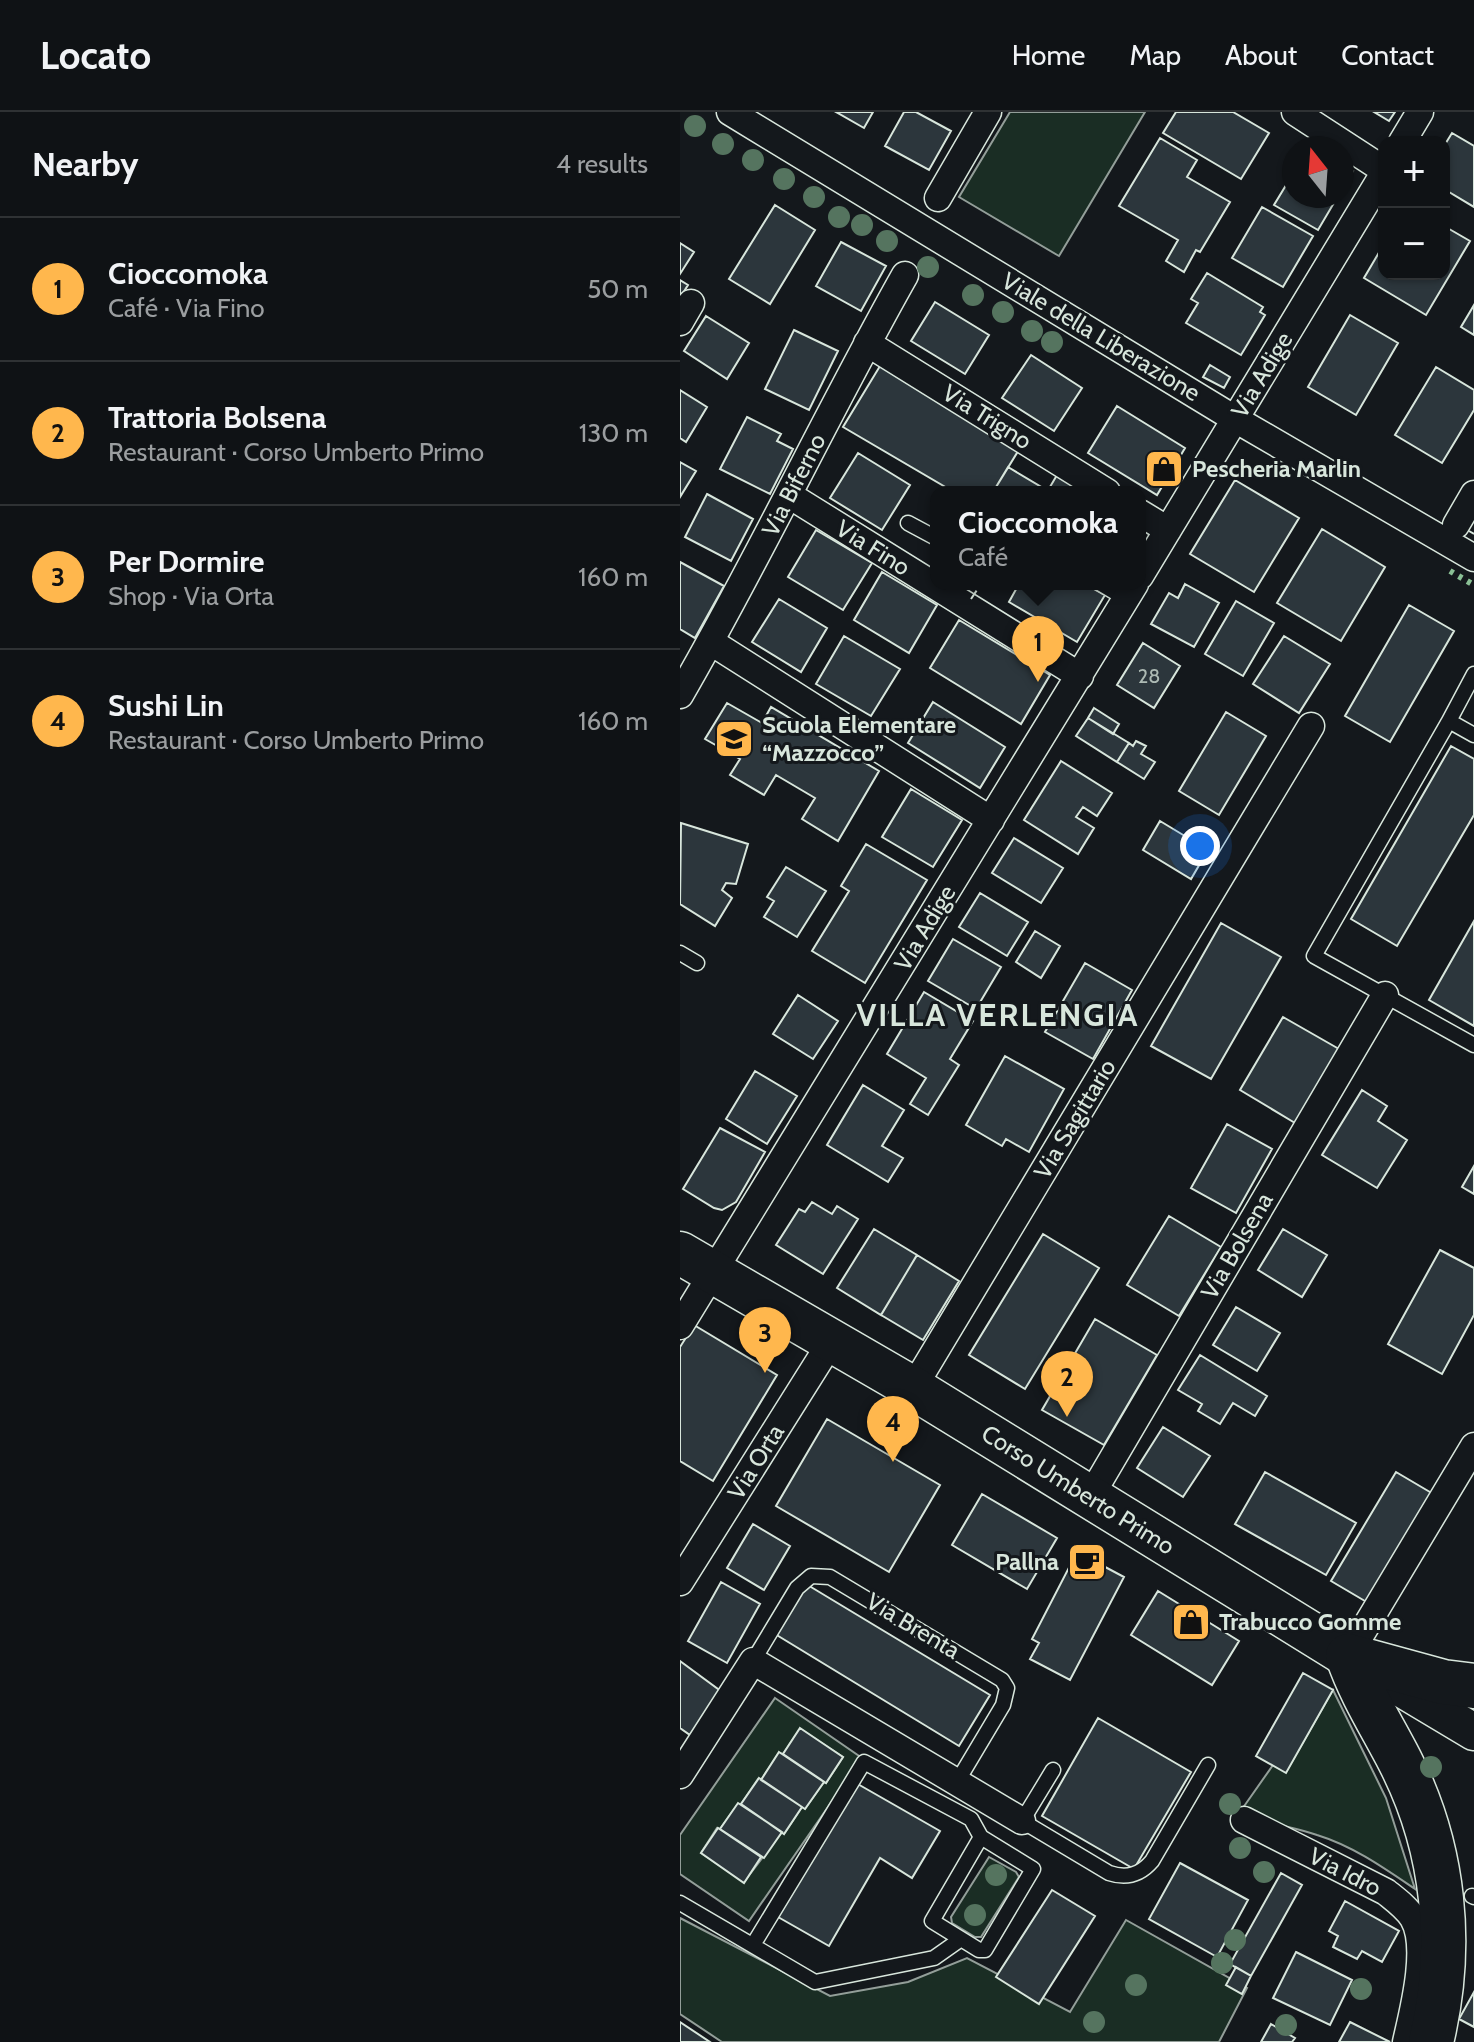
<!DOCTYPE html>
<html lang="en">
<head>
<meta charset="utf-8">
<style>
  :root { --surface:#0f1215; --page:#181b1e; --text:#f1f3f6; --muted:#9b9ea0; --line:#2f3234; --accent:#ffb74d }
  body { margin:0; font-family:Cabin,sans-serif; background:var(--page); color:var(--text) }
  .controls { position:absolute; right:24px; top:24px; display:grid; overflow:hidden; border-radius:16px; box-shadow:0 2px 6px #0004 }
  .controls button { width:72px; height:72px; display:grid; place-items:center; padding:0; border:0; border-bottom:2px solid var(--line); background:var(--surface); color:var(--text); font:40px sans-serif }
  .compass { position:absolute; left:602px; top:24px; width:72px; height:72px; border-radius:50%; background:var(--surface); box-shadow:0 2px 6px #0004; rotate:343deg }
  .you { position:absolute; left:520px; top:734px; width:28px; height:28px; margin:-20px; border:6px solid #fff; border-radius:50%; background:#1a73e8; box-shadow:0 0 0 12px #1a73e833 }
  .badge { display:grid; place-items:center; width:52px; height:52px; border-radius:50%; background:var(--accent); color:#111; font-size:26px; font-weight:700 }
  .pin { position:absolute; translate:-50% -66px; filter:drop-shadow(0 2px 4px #0008) }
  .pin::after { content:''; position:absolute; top:42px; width:28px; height:24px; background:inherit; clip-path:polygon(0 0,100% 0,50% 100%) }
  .popup { position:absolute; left:250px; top:374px; width:216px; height:104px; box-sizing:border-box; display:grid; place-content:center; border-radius:16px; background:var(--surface); filter:drop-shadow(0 2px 6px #0005); font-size:26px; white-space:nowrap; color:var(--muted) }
  .popup b { font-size:30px; color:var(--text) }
  .popup::after { content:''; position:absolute; left:50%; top:100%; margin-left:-16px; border:16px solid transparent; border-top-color:var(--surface) }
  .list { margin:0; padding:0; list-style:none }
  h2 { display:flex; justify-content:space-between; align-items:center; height:104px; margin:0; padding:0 32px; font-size:34px }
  h2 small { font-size:26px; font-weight:400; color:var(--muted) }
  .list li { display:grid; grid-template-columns:52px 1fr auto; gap:24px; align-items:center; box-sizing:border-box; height:144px; padding:0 32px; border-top:2px solid var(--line) }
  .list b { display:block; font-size:30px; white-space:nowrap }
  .list p { margin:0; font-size:26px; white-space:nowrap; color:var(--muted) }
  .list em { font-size:26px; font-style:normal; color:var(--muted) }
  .map { position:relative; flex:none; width:794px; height:1930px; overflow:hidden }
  header { display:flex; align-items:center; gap:48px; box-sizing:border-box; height:112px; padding:0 40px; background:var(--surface); border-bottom:2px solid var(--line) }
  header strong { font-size:38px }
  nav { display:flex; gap:44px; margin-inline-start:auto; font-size:28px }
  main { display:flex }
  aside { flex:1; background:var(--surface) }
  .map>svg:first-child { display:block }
  .green { fill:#1a2d24; stroke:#939e99; stroke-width:2; fill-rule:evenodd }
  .building { fill:#2c363c; stroke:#d8e6dc; stroke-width:2 }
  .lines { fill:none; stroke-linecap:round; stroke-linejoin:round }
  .service-casing { stroke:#d8e6dc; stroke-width:17 }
  .minor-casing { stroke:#d8e6dc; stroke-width:29 }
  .secondary-casing { stroke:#d8e6dc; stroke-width:39 }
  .primary-casing { stroke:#d8e6dc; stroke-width:45 }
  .trunk-casing { stroke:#d8e6dc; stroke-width:47 }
  .service { stroke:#14181c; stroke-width:14 }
  .minor { stroke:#14181c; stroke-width:26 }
  .secondary { stroke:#14181c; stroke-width:36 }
  .primary { stroke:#14181c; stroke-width:42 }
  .trunk { stroke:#14181c; stroke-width:44 }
  .hedge { stroke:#8ac095; stroke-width:6; stroke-dasharray:4 6; stroke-linecap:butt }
  .fence { stroke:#d8e6dc; stroke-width:2; stroke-dasharray:10 4; stroke-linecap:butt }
  .tree { fill:#55745f }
  .labels { text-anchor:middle; stroke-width:6; stroke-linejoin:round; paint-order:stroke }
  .number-label { font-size:20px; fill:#adbab4 }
  .street-label { font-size:24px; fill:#d8e6dc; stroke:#14181c }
  .poi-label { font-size:24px; font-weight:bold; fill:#d8e6dc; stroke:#14181c; text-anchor:start }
  .district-label { font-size:32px; font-weight:bold; letter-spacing:2px; fill:#d8e6dc; stroke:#14181c }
</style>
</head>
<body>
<header>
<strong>Locato</strong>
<nav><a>Home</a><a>Map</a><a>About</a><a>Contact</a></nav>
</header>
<main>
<aside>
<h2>Nearby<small>4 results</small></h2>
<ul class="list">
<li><span class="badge">1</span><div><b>Cioccomoka</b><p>Café · Via Fino</p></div><em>50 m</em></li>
<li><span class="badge">2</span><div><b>Trattoria Bolsena</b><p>Restaurant · Corso Umberto Primo</p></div><em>130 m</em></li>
<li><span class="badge">3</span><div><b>Per Dormire</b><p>Shop · Via Orta</p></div><em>160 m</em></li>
<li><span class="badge">4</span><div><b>Sushi Lin</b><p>Restaurant · Corso Umberto Primo</p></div><em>160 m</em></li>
</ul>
</aside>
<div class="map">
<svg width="794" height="1930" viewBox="0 0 794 1930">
  <rect width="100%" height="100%" fill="#14181c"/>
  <path class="green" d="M330,0H465L379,144L279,85Z
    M653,1578L706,1686L735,1777C704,1756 673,1734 637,1723C612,1714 585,1712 560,1700L593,1653L606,1660Z
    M95,1586L182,1646L69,1809L0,1762V1723ZM120,1617L163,1645L146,1671L144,1670L125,1697L122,1695L104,1722L102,1720L64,1770L21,1741L37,1716L40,1717L58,1692H61L78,1667L81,1668L99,1641L103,1642Z
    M309,1745L336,1760L339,1765L301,1825H295L272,1811L271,1805Z
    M0,1806L150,1884L228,1870L287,1846L390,1900L446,1808L567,1876L539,1930H42L0,1902Z"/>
  <path class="building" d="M156,0H193L184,16Z
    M224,0H236L271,19L249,58L205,34Z
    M496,0H553L589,21L561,67L483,21Z
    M694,0H715L709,9Z
    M772,21L794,34V95L764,77V34Z
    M480,26L517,48L507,65L550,90L520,140L516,138L504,160L486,149L498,128L439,94Z
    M662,52L673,59L662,78Z
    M614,60V84H658L638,118L594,93Z
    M95,93L135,118L90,192L49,167Z
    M582,95L633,124L603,175L552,146Z
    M764,114L790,129L746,203L684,166L704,132V162H764Z
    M161,130L206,154L181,199L136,174Z
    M0,131L14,140L0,162Z
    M527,161L583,195L580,200L585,203L561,243L506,211L518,191L511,187Z
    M0,168L8,173L0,186Z
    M255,190L309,223L285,262L231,229Z
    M794,193V223L781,215Z
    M670,203L718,231L676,303L628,275Z
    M26,204L69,231L47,267L4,239Z
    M114,218L158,239L129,298L85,277Z
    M351,243L402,276L374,319L322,286Z
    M530,253L550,265L544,276L523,265Z
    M200,254L340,336L313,380H274L163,315Z
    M756,255L794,278V298L762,351L715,323Z
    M0,278L27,295L6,330L0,326Z
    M437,294L505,336L477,383L408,341Z
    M67,305L101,322L97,329L113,337L90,382L40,357Z
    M178,341L230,373L202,418L150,386Z
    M0,350L16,359L0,385Z
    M328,355L368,379L367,380H313Z
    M377,363L407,380H367Z
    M555,368L619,406L574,480L510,442Z
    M27,382L73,407L51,449L5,425Z
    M642,417L705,455L661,529L597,491Z
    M136,418L192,451L163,498L108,465Z
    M0,450L44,474L15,526L0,517Z
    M202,460L257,493L229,541L174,508Z
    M339,472H405L425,483L397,530L329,490Z
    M505,472L539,491L514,535L471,512L489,481L498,486Z
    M99,487L147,516L121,560L72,530Z
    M556,489L594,511L563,564L525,542Z
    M729,493L774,519L710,630L665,604Z
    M279,508L370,563L341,612L250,556Z
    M164,524L220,557L191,604L136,572Z
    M604,524L650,552L619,601L573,572Z
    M463,531L500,554L474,596L437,573Z
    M253,590L325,635L300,676L228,631Z
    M47,591L82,611L91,595L199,659L158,729L122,707L135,686L96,663L84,683L50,663L60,647L25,627Z
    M414,596L439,612L433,622L408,606Z
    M546,600L586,624L539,703L499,679Z
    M408,606L449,631L437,650L396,624Z
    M456,629L466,634L461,642L475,650L464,667L437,650L449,631L453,634Z
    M771,634L794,647V703L717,834L671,807Z
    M381,649L432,681L417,704L403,695L396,705L414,716L398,742L344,708Z
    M231,677L282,708L253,755L202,725Z
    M480,709L528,738L511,767L463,738Z
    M1,711L68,732L56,772L46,771L42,778L52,786L35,814L0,792Z
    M334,726L383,756L361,791L312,761Z
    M186,732L247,768L185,871L132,839L169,779L161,774Z
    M106,755L146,779L117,825L84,805L94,789L87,785Z
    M300,781L348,810L327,844L279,815Z
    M794,809V914L749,888Z
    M541,811L601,845L531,967L471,934Z
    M355,819L380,834L361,866L336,850Z
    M273,827L321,855L296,897L248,869Z
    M405,851L452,878L413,947L365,920Z
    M244,880L293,909L270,947L279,953L248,1003L230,992L246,966L207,942Z
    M118,883L158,909L133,947L93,922Z
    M603,905L659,937L615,1011L560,978Z
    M325,944L384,977L349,1040L326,1027L322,1034L286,1013Z
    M75,959L117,984L87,1032L46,1007Z
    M183,973L224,998L202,1034L223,1046L208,1070L147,1033Z
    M682,978L707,994L698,1009L727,1028L697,1076L642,1043Z
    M547,1012L592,1037L556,1101L511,1076Z
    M40,1016L85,1040L56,1090L42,1098L34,1096L3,1077Z
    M794,1054V1082L782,1075Z
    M132,1090L152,1102L157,1094L178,1107L143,1162L96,1133L119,1097L125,1100Z
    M489,1104L541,1135L499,1204L447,1173Z
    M194,1117L237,1143L201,1203L157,1176Z
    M603,1117L647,1143L622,1185L578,1158Z
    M363,1122L419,1156L345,1277L289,1243Z
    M760,1138L794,1156V1203L762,1262L708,1232Z
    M237,1143L279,1169L243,1228L201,1203Z
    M556,1195L600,1221L577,1259L533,1233Z
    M415,1207L477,1243L424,1333L362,1298Z
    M14,1213L97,1263L33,1369L0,1349V1235Z
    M520,1243L587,1284L575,1304L553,1291L540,1312L518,1299L522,1292L498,1278Z
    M147,1307L260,1373L209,1460L96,1394Z
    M483,1315L530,1344L503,1385L457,1356Z
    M585,1360L676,1411L646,1463L555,1412Z
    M716,1360L755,1383L690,1492L651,1469Z
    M302,1382L377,1426L347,1477L272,1433Z
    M73,1412L110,1434L84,1478L47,1456Z
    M397,1440L444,1465L390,1568L350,1547L359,1531L352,1527Z
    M41,1470L80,1492L47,1551L8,1529Z
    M126,1472L310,1583L279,1634L95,1522Z
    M478,1479L559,1529L532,1573L451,1523Z
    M0,1549L42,1580L10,1623L0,1616Z
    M623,1561L653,1578L606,1661L576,1644Z
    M418,1606L511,1660L454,1757L362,1704Z
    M120,1616L163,1645L146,1671L103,1642Z
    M99,1640L144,1670L125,1697L81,1668Z
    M79,1666L122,1695L104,1722L61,1692Z
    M176,1671L260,1719L232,1766L200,1746L149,1834L98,1805Z
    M58,1691L102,1720L84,1746L40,1717Z
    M38,1716L81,1745L64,1771L21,1741Z
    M500,1751L568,1788L537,1845L469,1807Z
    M601,1761L622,1773L571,1864L550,1852Z
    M372,1778L415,1804L359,1892L316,1865Z
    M665,1789L719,1819L702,1850L682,1839L677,1847L653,1835L658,1824L649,1819Z
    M616,1840L672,1868L650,1913L593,1886Z
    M556,1855L571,1864L562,1882L546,1873Z
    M794,1880V1915L779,1907Z
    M0,1910L30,1930H0Z
    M670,1910L710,1930H659Z
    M591,1912L615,1926L612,1930H581Z"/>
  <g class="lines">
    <defs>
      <path id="service" d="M228,411L256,426
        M421,472L446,487
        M769,609L794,562
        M794,623L769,609L634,844L794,933
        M0,841L17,851
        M73,1549L117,1476L131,1464L150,1465L322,1568L327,1576L323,1593L277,1670
        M373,1658L342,1709L429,1761C447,1767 460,1763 472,1749L528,1653
        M301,1725L353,1757L305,1838H299L252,1809Z
        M792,1784L794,1785
        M0,1791L135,1870L254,1846L281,1827
        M73,1833L184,1650L291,1707L301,1725"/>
      <path id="minor" d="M50,0L555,307L794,446
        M615,0L704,58
        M722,30L740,0
        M258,86L308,0
        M0,210L11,191
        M187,231L427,380
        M109,383L400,564
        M460,401L488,418
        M776,413L794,382
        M460,464L704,61
        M31,530L311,708
        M0,583C80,445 147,301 225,163
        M0,1214L455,472
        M233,1276L631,614
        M410,1385L705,883
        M0,1470L151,1230
        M668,1544L794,1334
        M0,1663L73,1549L342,1709
        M564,1708L706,1780C716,1788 727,1796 733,1806C750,1835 733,1899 726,1930"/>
      <path id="secondary" d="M697,1562L794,1620"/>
      <path id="primary" d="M0,1141L233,1276L668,1544"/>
      <path id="trunk" d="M668,1544C681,1582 702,1614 720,1649C765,1737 774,1835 751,1930
        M668,1544L763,1570L794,1574"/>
    </defs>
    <use href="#service" class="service-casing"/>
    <use href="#minor" class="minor-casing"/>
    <use href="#secondary" class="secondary-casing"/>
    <use href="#primary" class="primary-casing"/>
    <use href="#trunk" class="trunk-casing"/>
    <use href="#service" class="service"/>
    <use href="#minor" class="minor"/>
    <use href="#secondary" class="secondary"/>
    <use href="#primary" class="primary"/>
    <use href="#trunk" class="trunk"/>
    <path class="hedge" d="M770,459L794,473"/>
    <path class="fence" d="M789,419L794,422
      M291,487L301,472"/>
  </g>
  <g class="tree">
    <circle cx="15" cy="14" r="11"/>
    <circle cx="43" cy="32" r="11"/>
    <circle cx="73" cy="48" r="11"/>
    <circle cx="104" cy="67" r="11"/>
    <circle cx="134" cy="85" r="11"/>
    <circle cx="159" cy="105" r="11"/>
    <circle cx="182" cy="113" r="11"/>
    <circle cx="207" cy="129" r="11"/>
    <circle cx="248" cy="155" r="11"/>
    <circle cx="293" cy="183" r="11"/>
    <circle cx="323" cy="200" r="11"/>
    <circle cx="352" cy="219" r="11"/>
    <circle cx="372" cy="230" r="11"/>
    <circle cx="751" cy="1655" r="11"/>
    <circle cx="550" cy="1692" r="11"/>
    <circle cx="560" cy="1736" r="11"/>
    <circle cx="584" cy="1760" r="11"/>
    <circle cx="316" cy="1763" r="11"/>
    <circle cx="295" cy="1803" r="11"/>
    <circle cx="555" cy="1828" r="11"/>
    <circle cx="542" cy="1851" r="11"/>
    <circle cx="456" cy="1873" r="11"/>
    <circle cx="681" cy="1877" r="11"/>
    <circle cx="414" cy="1910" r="11"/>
    <circle cx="606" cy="1913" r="11"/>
  </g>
  <defs>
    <symbol id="shop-square" viewBox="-11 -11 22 22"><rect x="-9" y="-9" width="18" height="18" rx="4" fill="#ffb74d" stroke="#14181c"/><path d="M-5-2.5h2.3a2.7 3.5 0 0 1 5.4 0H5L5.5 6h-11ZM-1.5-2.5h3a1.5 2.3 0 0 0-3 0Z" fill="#111"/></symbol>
    <symbol id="school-square" viewBox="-11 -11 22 22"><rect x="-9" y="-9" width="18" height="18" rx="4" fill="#ffb74d" stroke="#14181c"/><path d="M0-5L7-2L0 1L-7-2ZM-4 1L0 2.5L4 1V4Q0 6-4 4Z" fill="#111"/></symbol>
    <symbol id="cafe-square" viewBox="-11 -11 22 22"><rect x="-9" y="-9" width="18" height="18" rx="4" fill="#ffb74d" stroke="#14181c"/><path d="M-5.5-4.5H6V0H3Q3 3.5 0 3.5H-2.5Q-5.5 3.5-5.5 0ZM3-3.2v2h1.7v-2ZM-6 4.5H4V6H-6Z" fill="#111"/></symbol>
  </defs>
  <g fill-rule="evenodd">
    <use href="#shop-square" x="462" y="335" width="44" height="44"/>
    <use href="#school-square" x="32" y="605" width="44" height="44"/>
    <use href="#cafe-square" x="385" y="1428" width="44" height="44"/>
    <use href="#shop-square" x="489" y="1488" width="44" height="44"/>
  </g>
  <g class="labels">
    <g class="number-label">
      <text x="469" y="571">28</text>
    </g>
    <g class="street-label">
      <text transform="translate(421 225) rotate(31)" y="8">Viale della Liberazione</text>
      <text transform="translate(582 263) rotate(-59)" y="8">Via Adige</text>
      <text transform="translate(307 305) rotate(32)" y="8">Via Trigno</text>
      <text transform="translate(114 373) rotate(-63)" y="8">Via Biferno</text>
      <text transform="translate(193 436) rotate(32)" y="8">Via Fino</text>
      <text transform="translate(245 816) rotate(-59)" y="8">Via Adige</text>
      <text transform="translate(395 1007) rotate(-59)" y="8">Via Sagittario</text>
      <text transform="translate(557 1134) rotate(-60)" y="8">Via Bolsena</text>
      <text transform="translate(76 1350) rotate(-58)" y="8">Via Orta</text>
      <text transform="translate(398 1378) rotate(32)" y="8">Corso Umberto Primo</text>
      <text transform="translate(233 1514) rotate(31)" y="8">Via Brenta</text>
      <text transform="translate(665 1760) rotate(27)" y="8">Via Idro</text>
    </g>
    <g class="poi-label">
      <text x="512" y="365">Pescheria Marlin</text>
      <text x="82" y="621">Scuola Elementare<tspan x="82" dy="28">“Mazzocco”</tspan></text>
      <text x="379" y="1458" text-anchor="end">Pallna</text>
      <text x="539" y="1518">Trabucco Gomme</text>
    </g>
    <g class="district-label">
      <text x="318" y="914">VILLA VERLENGIA</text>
    </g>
  </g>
</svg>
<div class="controls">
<button>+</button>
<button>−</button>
</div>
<svg class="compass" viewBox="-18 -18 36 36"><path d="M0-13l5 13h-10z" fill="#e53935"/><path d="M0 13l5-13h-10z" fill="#9b9ea0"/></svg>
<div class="you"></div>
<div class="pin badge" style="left:358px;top:570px">1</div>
<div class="popup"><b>Cioccomoka</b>Café</div>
<div class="pin badge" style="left:387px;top:1305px">2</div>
<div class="pin badge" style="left:85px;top:1261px">3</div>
<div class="pin badge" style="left:213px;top:1350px">4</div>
</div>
</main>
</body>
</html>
